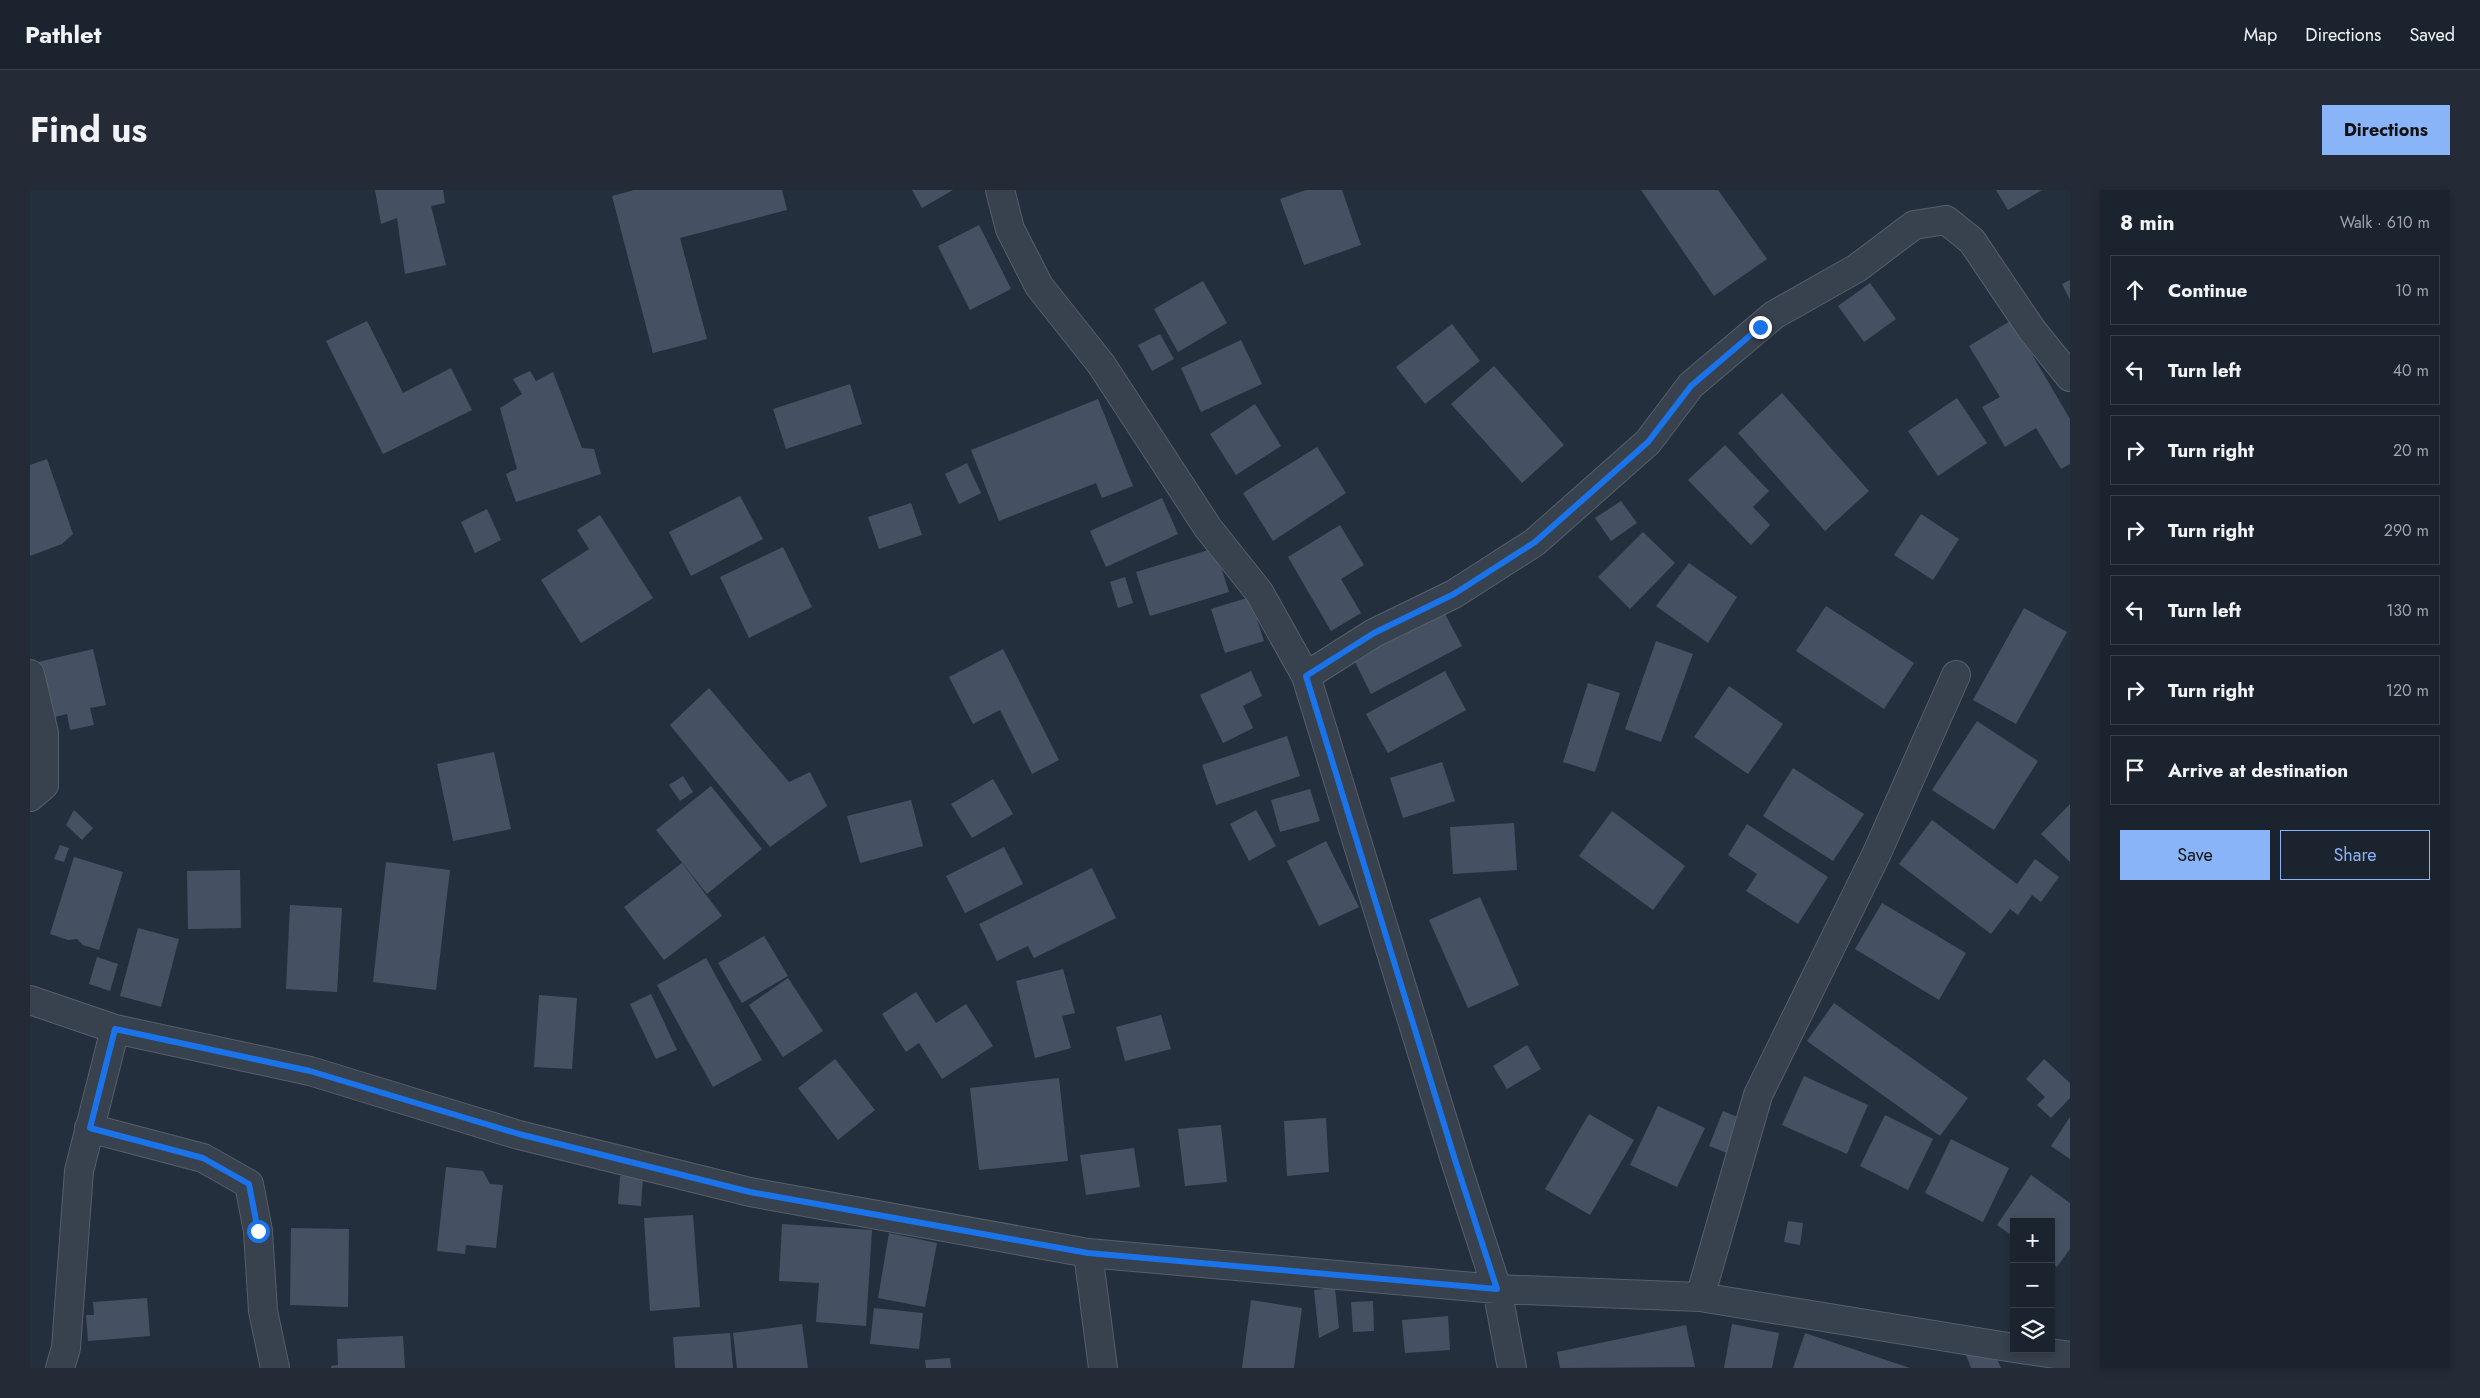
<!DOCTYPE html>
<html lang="en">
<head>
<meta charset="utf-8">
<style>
  :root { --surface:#1b232e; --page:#242b36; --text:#f1f3f6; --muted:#a0a4aa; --line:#39404a; --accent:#8ab4f8 }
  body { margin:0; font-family:Jost,sans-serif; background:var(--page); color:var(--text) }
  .controls { position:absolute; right:15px; bottom:15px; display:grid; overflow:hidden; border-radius:0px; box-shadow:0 2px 8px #0003 }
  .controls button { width:45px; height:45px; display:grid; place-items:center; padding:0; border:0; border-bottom:1px solid var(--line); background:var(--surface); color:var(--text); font:25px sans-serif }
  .stop { position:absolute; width:15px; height:15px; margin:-11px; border:4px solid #1a73e8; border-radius:50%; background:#fff }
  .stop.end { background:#1a73e8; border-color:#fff; box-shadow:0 1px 5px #0008 }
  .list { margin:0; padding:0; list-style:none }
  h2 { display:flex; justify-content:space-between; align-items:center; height:65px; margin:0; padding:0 20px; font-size:21px }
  h2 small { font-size:16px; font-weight:400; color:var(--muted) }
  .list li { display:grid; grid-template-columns:32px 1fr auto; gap:15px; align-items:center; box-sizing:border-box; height:70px; margin:0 10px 10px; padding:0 10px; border:1px solid var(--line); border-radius:0px }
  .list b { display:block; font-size:19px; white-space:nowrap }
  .list em { font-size:16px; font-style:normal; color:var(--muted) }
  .actions { display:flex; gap:10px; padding:15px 20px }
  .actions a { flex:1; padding:11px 0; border:1px solid var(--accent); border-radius:0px; text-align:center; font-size:18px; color:var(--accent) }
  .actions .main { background:var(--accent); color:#111 }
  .icon { flex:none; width:28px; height:28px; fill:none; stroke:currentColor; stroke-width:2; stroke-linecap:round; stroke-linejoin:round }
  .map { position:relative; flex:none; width:2040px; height:1178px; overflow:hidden; border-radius:0px }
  header { display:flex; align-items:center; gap:30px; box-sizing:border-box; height:70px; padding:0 25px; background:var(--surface); border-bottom:1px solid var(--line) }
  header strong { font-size:24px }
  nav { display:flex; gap:28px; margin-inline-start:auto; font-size:18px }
  .intro { display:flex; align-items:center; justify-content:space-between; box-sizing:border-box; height:120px; padding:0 30px }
  h1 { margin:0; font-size:35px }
  .button { padding:12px 22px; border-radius:0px; background:var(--accent); color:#111; font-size:18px; font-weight:700 }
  main { display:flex; gap:30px; padding:0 30px }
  aside { flex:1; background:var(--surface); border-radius:0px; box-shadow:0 2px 8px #0003 }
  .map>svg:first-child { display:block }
  .building { fill:#455162 }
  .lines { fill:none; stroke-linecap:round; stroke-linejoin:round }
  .minor-casing { stroke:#565f6c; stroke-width:30 }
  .minor { stroke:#38414e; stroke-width:28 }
  .route { stroke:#1a73e8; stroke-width:6 }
</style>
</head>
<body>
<header>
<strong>Pathlet</strong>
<nav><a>Map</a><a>Directions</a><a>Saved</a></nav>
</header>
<div class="intro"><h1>Find us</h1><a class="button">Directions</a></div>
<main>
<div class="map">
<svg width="2040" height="1178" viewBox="0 0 2040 1178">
  <rect width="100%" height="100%" fill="#242f3e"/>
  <path class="building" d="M345,0H413L415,13L401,16L416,75L375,84L367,28L351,34Z
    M604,0H752L757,20L650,48L677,149L623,163L582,6Z
    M882,0H923L892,18Z
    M1276,0H1312L1331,55L1274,75L1250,9Z
    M1611,0H1688L1737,69L1684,106Z
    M1966,0H2012L1978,20Z
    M949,35L981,99L940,120L908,56Z
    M2040,90V110L2032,94Z
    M1173,91L1197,133L1148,162L1124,119Z
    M1840,93L1866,129L1834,152L1808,116Z
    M1982,130L2040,229V274L2031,279L2006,238L1975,257L1952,217L1970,207L1939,156Z
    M337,131L373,203L421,178L442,220L353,264L296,151Z
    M1422,134L1450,171L1395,214L1366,177Z
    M1130,144L1144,169L1122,181L1108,155Z
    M1211,150L1232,194L1171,222L1151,178Z
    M1464,176L1534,255L1492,293L1421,214Z
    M500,181L506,191L523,182L552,258L564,259L571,284L486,312L476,284L487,279L470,218L492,204L483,189Z
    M820,194L832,234L756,259L743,219Z
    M1752,203L1839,301L1795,341L1708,243Z
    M1927,208L1957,253L1908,286L1878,241Z
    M1068,209L1103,296L1072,308L1066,293L969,331L941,260Z
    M1225,214L1251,256L1206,285L1180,244Z
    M1695,255L1739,301L1723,317L1740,335L1721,355L1658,290Z
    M1287,257L1316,303L1243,351L1213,303Z
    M17,269L43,344L32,354L0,366V275Z
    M937,273L951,303L929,314L915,284Z
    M710,306L733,349L661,386L639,342Z
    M1132,308L1148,344L1076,377L1060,341Z
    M1591,311L1607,333L1581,351L1565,328Z
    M881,313L892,345L849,359L838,327Z
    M457,319L471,350L445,363L431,332Z
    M1891,324L1929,349L1903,390L1864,365Z
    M570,325L623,408L551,453L511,390L559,359L547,340Z
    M1310,335L1334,375L1311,389L1331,423L1301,441L1258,367Z
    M1613,342L1645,373L1600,419L1568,387Z
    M753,357L782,417L719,448L690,387Z
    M1185,358L1199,402L1120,426L1106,382Z
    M1659,373L1707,407L1678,453L1626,416Z
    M1095,387L1103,413L1088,418L1080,392Z
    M1220,407L1234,451L1195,463L1181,419Z
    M1796,416L1884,473L1854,519L1766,461Z
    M1994,418L2037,442L1986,534L1943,510Z
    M1414,422L1432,456L1341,504L1324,470Z
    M1626,451L1663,464L1631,552L1595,539Z
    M63,459L76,515L60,518L64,535L40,540L37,524L21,528L8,472Z
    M973,459L1029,570L1002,584L970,520L943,534L919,487Z
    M1221,481L1232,506L1213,516L1223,538L1193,553L1170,505Z
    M1415,481L1436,520L1358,563L1336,524Z
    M1558,493L1590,503L1565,582L1533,572Z
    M1699,496L1753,534L1718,584L1664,547Z
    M679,498L759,592L780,582L797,616L740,657L640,535Z
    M1947,531L2008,571L1964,640L1902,600Z
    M1257,546L1270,586L1186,615L1172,575Z
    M464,562L481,639L423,651L407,574Z
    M1412,572L1425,611L1373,628L1360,588Z
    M1763,578L1834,624L1803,671L1733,626Z
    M653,586L663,602L650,611L639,595Z
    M963,589L983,624L942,648L921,614Z
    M681,596L732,659L677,704L626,640Z
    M1280,599L1290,631L1250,642L1241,610Z
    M881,610L893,656L830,673L817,626Z
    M2040,614V672L2011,644Z
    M44,620L63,638L52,650L36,635Z
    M1226,620L1246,656L1219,671L1200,634Z
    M1582,621L1655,676L1623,720L1549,666Z
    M1902,630L1987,694L2005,669L2029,687L2011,712L2002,705L1988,725L1980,719L1961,744L1869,674Z
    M1484,633L1487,680L1423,684L1420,637Z
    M1717,634L1798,687L1768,734L1716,701L1727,684L1698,665Z
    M1296,651L1329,717L1289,736L1257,671Z
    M30,655L39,658L34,672L24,669Z
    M974,657L993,694L935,723L916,686Z
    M44,667L93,682L69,760L53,755L47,749L38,750L20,744Z
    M356,672L420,680L406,800L343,792Z
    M652,673L692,726L634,770L594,717Z
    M1062,678L1086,728L1004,768L998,756L967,771L949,734Z
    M210,680L211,738L158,739L157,681Z
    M1450,707L1489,795L1438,818L1399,730Z
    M1852,713L1936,763L1909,810L1825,759Z
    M260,715L312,718L307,802L256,799Z
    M108,738L149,749L131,817L90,806Z
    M734,746L758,786L712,813L688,773Z
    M67,767L88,774L80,801L59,794Z
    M676,768L732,870L683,897L627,795Z
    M1033,779L1045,823L1032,826L1041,858L1005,868L986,791Z
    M758,788L793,841L753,867L719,815Z
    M886,802L906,833L936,814L963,856L912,889L889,853L876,862L852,824Z
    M621,804L647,860L626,869L600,814Z
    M509,805L547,808L542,879L504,877Z
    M1804,813L1938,908L1910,946L1777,851Z
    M1131,825L1141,859L1095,871L1086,837Z
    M1497,855L1511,879L1477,899L1463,876Z
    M805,869L845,920L808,950L768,898Z
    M2014,869L2040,893V908L2021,928L2007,915L2015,907L1996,889Z
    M1774,886L1838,915L1817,964L1752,935Z
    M1029,888L1038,971L949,980L940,898Z
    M1628,916L1675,938L1647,997L1600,975Z
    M1693,921L1710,928L1697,963L1679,956Z
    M1559,924L1604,950L1560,1025L1515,999Z
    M1855,925L1903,949L1878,1000L1830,976Z
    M2040,927V969L2021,956Z
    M1296,928L1299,982L1257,986L1254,931Z
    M1191,935L1197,992L1155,996L1148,939Z
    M1921,949L1979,978L1953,1032L1895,1003Z
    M1104,958L1110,997L1056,1005L1050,965Z
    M416,977L453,981L460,994L473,995L466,1058L436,1055L435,1064L407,1061Z
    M2001,985L2040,1013V1059L2027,1077L2021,1073V1032H1984V1047L1967,1035Z
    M590,986L613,987L611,1016L588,1014Z
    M663,1025L670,1117L620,1121L614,1028Z
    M1758,1031L1773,1033L1770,1055L1754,1052Z
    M752,1034L842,1040L836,1136L786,1132L789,1093L749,1091Z
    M261,1038L319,1039L318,1117L260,1115Z
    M859,1043L907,1053L895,1117L848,1108Z
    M1305,1098L1309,1138L1289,1148L1284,1100Z
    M117,1108L120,1146L58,1151L56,1125H64L63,1112Z
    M1221,1110L1272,1118L1264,1178H1212Z
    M1343,1111L1344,1141L1323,1142L1321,1112Z
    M844,1118L893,1123L889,1159L840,1154Z
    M1418,1126L1420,1160L1375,1163L1372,1130Z
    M772,1134L778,1178H707L703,1143Z
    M1702,1134L1749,1143L1742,1178H1694Z
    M1656,1135L1665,1177L1530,1178L1527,1162Z
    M700,1143L703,1178H645L643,1147Z
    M1775,1143L1880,1178H1763Z
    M373,1146L375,1178H301V1176L308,1175L307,1149Z
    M1961,1155L1971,1178H1941L1936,1165Z
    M920,1168L921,1178H896L895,1170Z"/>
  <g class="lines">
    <defs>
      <path id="minor" d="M970,0L980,39L1009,96L1071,174L1178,338L1229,402L1276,486L1426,973L1467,1099L1482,1178
        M0,484L14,543V595L0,607
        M1276,486L1344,443L1424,404L1505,352L1618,252L1661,195L1744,125L1827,78L1884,35L1916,30L1942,51L2002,140L2040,187
        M0,810L85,839L280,881L489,945L720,1002L1058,1063L1467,1099L1670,1107L1984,1158
        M59,938L173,968L219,994L228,1041L233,1121L245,1178
        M1058,1063L1073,1178
        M1670,1107L1728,905L1846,665L1926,485
        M1990,1159L2040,1166
        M30,1178L36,1158L49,981L85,839"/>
    </defs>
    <use href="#minor" class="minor-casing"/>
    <use href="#minor" class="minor"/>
  </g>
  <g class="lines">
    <path class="route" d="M228,1041L219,994L173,968L60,938L85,839L280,881L489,944L720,1002L1058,1063L1467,1099L1426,973L1276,486L1344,443L1424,404L1505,352L1618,252L1661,196L1730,137"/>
  </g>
</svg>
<div class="controls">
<button>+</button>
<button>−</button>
<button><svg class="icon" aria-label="layers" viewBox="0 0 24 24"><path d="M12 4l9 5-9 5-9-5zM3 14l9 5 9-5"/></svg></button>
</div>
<div class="stop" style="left:228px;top:1041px"></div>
<div class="stop end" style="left:1730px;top:137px"></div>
</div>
<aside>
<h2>8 min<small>Walk · 610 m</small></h2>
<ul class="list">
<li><svg class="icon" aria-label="ahead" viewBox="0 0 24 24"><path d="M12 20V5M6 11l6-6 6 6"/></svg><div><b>Continue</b></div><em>10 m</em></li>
<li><svg class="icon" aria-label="left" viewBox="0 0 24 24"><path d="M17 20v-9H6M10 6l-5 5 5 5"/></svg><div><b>Turn left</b></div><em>40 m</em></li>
<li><svg class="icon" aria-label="right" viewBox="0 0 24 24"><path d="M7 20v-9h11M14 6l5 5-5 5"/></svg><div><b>Turn right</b></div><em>20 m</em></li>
<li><svg class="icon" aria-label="right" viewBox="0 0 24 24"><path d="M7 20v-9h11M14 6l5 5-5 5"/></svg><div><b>Turn right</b></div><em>290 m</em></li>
<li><svg class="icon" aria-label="left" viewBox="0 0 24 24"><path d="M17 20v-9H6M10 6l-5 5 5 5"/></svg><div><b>Turn left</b></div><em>130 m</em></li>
<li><svg class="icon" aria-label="right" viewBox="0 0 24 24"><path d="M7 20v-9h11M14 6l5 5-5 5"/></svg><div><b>Turn right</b></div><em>120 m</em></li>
<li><svg class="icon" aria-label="arrive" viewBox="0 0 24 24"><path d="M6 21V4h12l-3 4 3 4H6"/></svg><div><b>Arrive at destination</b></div></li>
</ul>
<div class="actions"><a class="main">Save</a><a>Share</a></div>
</aside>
</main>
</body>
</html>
